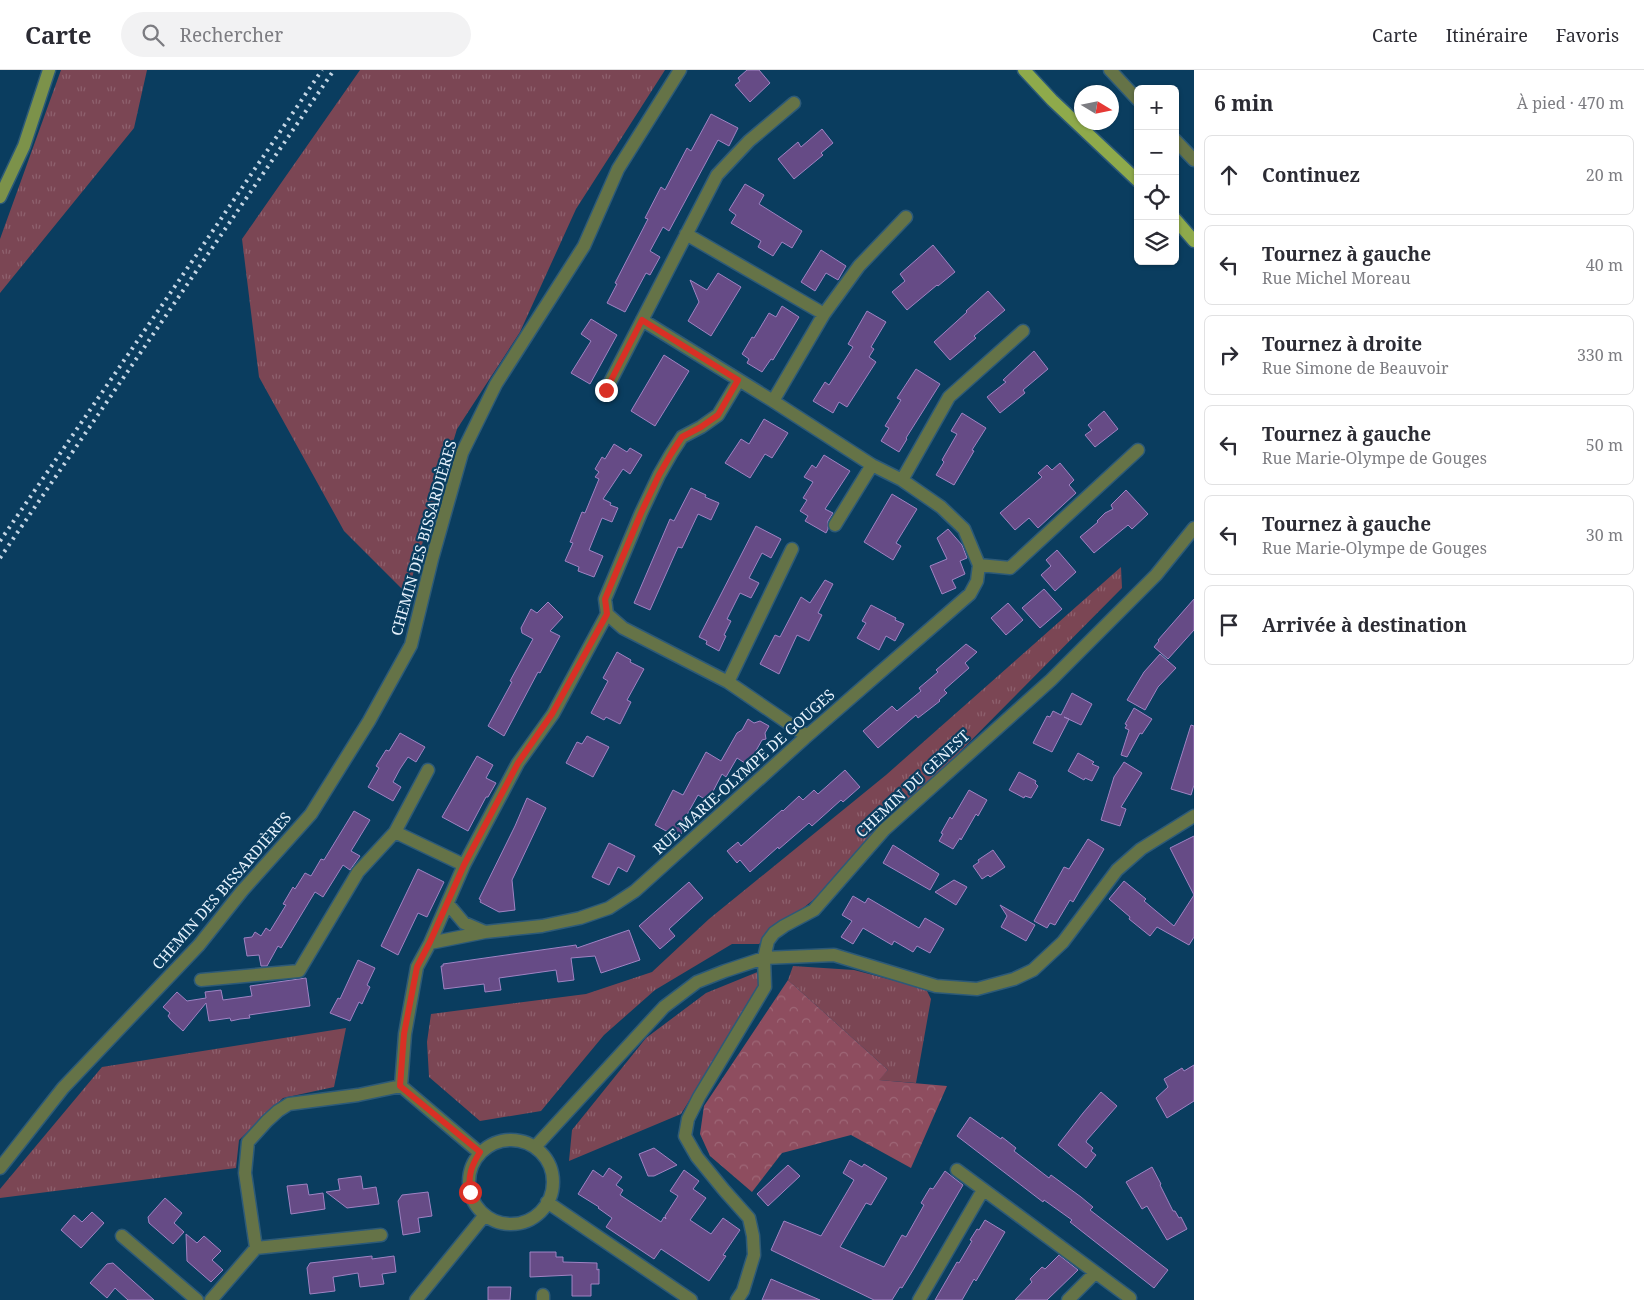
<!DOCTYPE html>
<html lang="fr">
<head>
<meta charset="utf-8">
<style>
  :root { --surface:#fff; --page:#f2f2f3; --text:#2b2b33; --muted:#7c7c81; --line:#e1e1e2 }
  body { margin:0; font-family:"Noto Serif",serif; background:var(--page); color:var(--text) }
  .controls { position:absolute; right:15px; top:15px; display:grid; overflow:hidden; border-radius:8px; box-shadow:0 1px 4px #0004 }
  .controls button { width:45px; height:45px; display:grid; place-items:center; padding:0; border:0; border-bottom:1px solid var(--line); background:var(--surface); color:var(--text); font:25px sans-serif }
  .compass { position:absolute; left:1074px; top:15px; width:45px; height:45px; border-radius:50%; background:var(--surface); box-shadow:0 1px 4px #0004; rotate:100deg }
  .stop { position:absolute; width:15px; height:15px; margin:-11px; border:4px solid #d93025; border-radius:50%; background:#fff }
  .stop.end { background:#d93025; border-color:#fff; box-shadow:0 1px 5px #0008 }
  .list { margin:0; padding:0; list-style:none }
  h2 { display:flex; justify-content:space-between; align-items:center; height:65px; margin:0; padding:0 20px; font-size:21px }
  h2 small { font-size:16px; font-weight:400; color:var(--muted) }
  .list li { display:grid; grid-template-columns:32px 1fr auto; gap:15px; align-items:center; box-sizing:border-box; height:80px; margin:0 10px 10px; padding:0 10px; border:1px solid var(--line); border-radius:8px }
  .list b { display:block; font-size:19px; white-space:nowrap }
  .list p { margin:0; font-size:16px; white-space:nowrap; color:var(--muted) }
  .list em { font-size:16px; font-style:normal; color:var(--muted) }
  .icon { flex:none; width:28px; height:28px; fill:none; stroke:currentColor; stroke-width:2; stroke-linecap:round; stroke-linejoin:round }
  .map { position:relative; flex:none; width:1194px; height:1230px; overflow:hidden }
  header { display:flex; align-items:center; gap:30px; box-sizing:border-box; height:70px; padding:0 25px; background:var(--surface); border-bottom:1px solid var(--line) }
  header strong { font-size:24px }
  nav { display:flex; gap:28px; margin-inline-start:auto; font-size:18px }
  .search { width:350px; height:45px; background:var(--page); display:flex; align-items:center; gap:12px; box-sizing:border-box; padding:0 18px; border-radius:28px; color:var(--muted); font-size:19px }
  main { display:flex }
  aside { flex:1; background:var(--surface) }
  .map>svg:first-child { display:block }
  .grass { fill:url(#grass-tufts) }
  .forest { fill:url(#forest-crowns) }
  .building { fill:#664b86; stroke:#9f83c3 }
  .lines { fill:none; stroke-linecap:round; stroke-linejoin:round }
  .minor-casing { stroke:#2d5a78; stroke-width:15 }
  .secondary-casing { stroke:#2d5a78; stroke-width:15 }
  .primary-casing { stroke:#2d5a78; stroke-width:15 }
  .minor { stroke:#657347; stroke-width:12 }
  .secondary { stroke:#7c924a; stroke-width:12 }
  .primary { stroke:#8eaa4b; stroke-width:12 }
  .rail { stroke:#c3d5e4; stroke-width:4; stroke-dasharray:2.5 5; stroke-linecap:butt }
  .route { stroke:#d93025; stroke-width:6 }
  .labels { text-anchor:middle; stroke-width:4.5; stroke-linejoin:round; paint-order:stroke }
  .street-label { font-size:15px; fill:#e6f2fd; stroke:#0a3d5f }
</style>
</head>
<body>
<header>
<strong>Carte</strong>
<div class="search"><svg class="icon" aria-label="search" viewBox="0 0 24 24"><circle cx="10" cy="10" r="6"/><path d="M15 15l6 6"/></svg>Rechercher</div>
<nav><a>Carte</a><a>Itinéraire</a><a>Favoris</a></nav>
</header>
<main>
<div class="map">
<svg width="1194" height="1230" viewBox="0 0 1194 1230">
  <defs>
    <pattern id="grass-tufts" width="24" height="20" patternUnits="userSpaceOnUse" patternTransform="scale(1.25)"><rect width="24" height="20" fill="#7b4654"/><path d="M3 7l-1-3M5 7V3M7 7l1-3M15 17l-1-3M17 17v-4M19 17l1-3" fill="none" stroke="#8e616e"/></pattern>
    <pattern id="forest-crowns" width="20" height="18" patternUnits="userSpaceOnUse" patternTransform="scale(1.25)"><rect width="20" height="18" fill="#8e4d5f"/><path d="M2 6a3 3 0 1 1 6 0M12 15a3 3 0 1 1 6 0" fill="none" stroke="#9e6777"/></pattern>
  </defs>
  <rect width="100%" height="100%" fill="#0a3d5f"/>
  <path class="grass" d="M61,0H147L134,58L0,223V169Z
    M360,0H665L576,139L520,262L457,359L407,524L344,461L259,307L242,169Z
    M1121,497L1122,518L813,830L759,874H732L655,920L604,965L541,1041L480,1051L429,1007L427,972L431,944L586,924L652,902L709,849L886,705Z
    M793,896L854,900L926,919L931,929L916,1013L878,1010L888,1000L788,910Z
    M760,901L761,914L681,1044L569,1091L572,1060L646,968L706,923Z
    M346,958L334,1017L283,1028L239,1070L236,1098L0,1128V1119L102,997Z"/>
  <path class="forest" d="M788,910L888,1000L879,1010L947,1016L911,1098L851,1065L782,1083L752,1122L710,1086L700,1064L704,1036Z"/>
  <path class="building" d="M747,0H759L770,13L750,32L735,15L740,11L738,8Z
    M711,44L738,58L729,76L718,70L669,161L663,157L650,181L660,187L650,205L646,203L625,242L607,233L617,214L615,213L648,149L645,148L661,117L665,120L687,78L691,81Z
    M822,59L833,73L821,83L823,85L794,109L778,89L798,72L801,77Z
    M745,114L764,125L759,134L802,161L792,178L782,172L773,186L758,177L761,171L731,153L736,145L729,140Z
    M933,175L955,202L938,216L937,215L907,240L892,222L905,211L900,204Z
    M821,180L846,196L838,210L826,203L815,221L801,212Z
    M718,203L741,217L711,266L688,251L699,232L690,210L707,220Z
    M988,221L1005,240L974,266L976,268L950,290L934,272L967,242L966,241Z
    M782,236L799,247L773,290L771,289L762,302L747,293L749,289L742,284L752,267L754,268L769,243L776,247Z
    M867,241L886,252L871,277L874,279L869,287L876,292L847,337L839,332L833,343L813,331L825,312L829,315L853,277L848,274Z
    M591,249L617,265L590,314L571,303L591,271L581,264Z
    M1034,281L1048,299L1023,320L1025,323L1000,343L987,327L1006,312L1003,310Z
    M664,285L689,301L655,356L631,341Z
    M916,299L940,314L906,368L907,369L899,382L881,371L889,358L885,356L901,330L897,328Z
    M1104,341L1118,359L1095,377L1085,365L1092,360L1088,355Z
    M962,343L986,358L972,380L974,381L954,415L936,405L944,392L942,390L957,364L951,361Z
    M764,349L788,363L772,388L765,384L750,408L725,393L741,369L749,374Z
    M614,374L627,382L630,378L642,385L630,404L623,399L603,429L611,433L610,435L618,438L612,452L602,448L589,480L603,486L594,507L578,501L579,497L565,491L573,473L570,472L582,442L585,443L599,409L595,407L599,402L595,399L602,387L605,389Z
    M824,385L850,401L825,439L833,443L828,451V459L826,463L805,451L808,446L800,441L807,430L803,428L813,412L804,407L812,395L816,398Z
    M1060,393L1074,410L1069,415L1076,423L1038,458L1029,448L1015,460L1000,443L1042,407L1038,403L1047,395L1052,400Z
    M691,418L706,425L705,427L719,433L711,450L698,444L682,478L678,477L650,540L634,533L670,449L674,451Z
    M1126,420L1148,444L1132,459L1128,455L1094,483L1080,467L1098,452L1097,451L1105,443L1113,439L1111,435Z
    M892,424L917,439L896,473L901,476L893,490L864,472Z
    M756,456L781,469L771,488L762,483L749,508L759,513L751,528L740,523L727,549L731,551L724,565L726,566L719,581L706,574L707,571L699,567Z
    M948,459L962,475L967,488L960,491L965,504L952,510L956,518L942,524L930,496L947,489L937,468Z
    M1057,480L1076,502L1055,521L1041,505L1051,496L1046,490Z
    M825,510L833,514L818,543L822,545L809,571L797,565L779,604L760,594L775,565L780,567L801,527L810,533Z
    M1044,519L1062,539L1040,558L1022,538Z
    M1194,529V560L1168,589L1154,577L1159,571L1158,570Z
    M548,532L563,547L550,561L560,566L540,603L538,602L504,666L488,656L512,612L510,611L533,569L522,563L521,558L531,539L537,543Z
    M1008,533L1023,550L1006,565L991,548Z
    M871,535L896,548L895,550L904,554L895,571L886,566L879,580L857,568L866,553L862,551Z
    M966,574L977,582L965,593L969,598L944,620L947,623L939,630L940,631L918,648L916,645L878,678L863,661L892,636L897,641L921,621L919,618L938,602L936,600Z
    M617,582L631,590L630,592L644,599L627,630L631,632L620,654L606,647L604,650L591,643L608,611L603,608Z
    M1160,584L1176,598L1158,617L1145,640L1127,630L1144,602Z
    M1072,623L1092,634L1081,655L1064,647L1069,649L1052,682L1033,673L1047,646L1050,647L1053,641L1061,645Z
    M1134,638L1152,649L1142,664L1140,663L1127,687L1121,685L1129,660L1125,658L1127,655L1125,654Z
    M748,649L754,653L760,651L769,656L765,663L766,669L762,670L748,695L737,688L726,707L722,704L708,731L698,725L683,752L687,754L679,768L655,755L673,720L683,725L706,682L721,691L737,663L742,660Z
    M1191,655L1194,656V715L1191,725L1171,719Z
    M400,663L425,677L416,692L408,687L400,699L393,712L401,717L393,731L368,717L379,698L376,696L386,680L389,681Z
    M587,666L609,677L593,707L566,693L577,672L582,674Z
    M1078,683L1094,692L1092,694L1099,697L1092,711L1085,708L1084,710L1068,701Z
    M477,686L493,695L486,708L496,713L488,727H486L468,761L442,747Z
    M1124,692L1142,703L1121,737L1126,739L1120,756L1101,750L1114,707Z
    M845,700L860,717L843,732L841,730L812,756L809,753L779,779L778,777L750,802L740,790L737,793L727,781L738,772L741,776L782,740L783,741L799,726L803,730L814,720L818,724Z
    M1019,702L1036,711L1035,713L1038,716L1031,728L1025,726L1024,728L1009,720Z
    M969,720L987,730L978,746L976,744L961,770L960,768L953,779L939,771L943,764L941,763L950,747L952,749Z
    M527,728L546,738L512,810L515,840L499,842L480,832L481,830L479,829L515,756Z
    M354,741L370,750L351,781L360,786L350,800L343,795L323,827L315,822L281,878L278,876L267,896H261L259,885L247,886L244,868L252,867L255,862L261,866L266,858L270,861L286,835L283,834L293,817L295,819L305,803L311,806L321,789L324,790Z
    M1194,766V867L1189,875L1157,857L1150,866L1129,849L1130,847L1109,829L1124,811L1146,829L1144,831L1174,856L1194,825L1170,778Z
    M1088,769L1104,779L1073,832L1070,830L1055,855L1050,853L1047,858L1034,851L1064,797L1069,799Z
    M609,773L635,786L627,802L618,797L609,815L592,807Z
    M893,775L939,804L930,820L883,793Z
    M993,780L1005,797L990,807L988,805L982,809L973,796L979,792L978,790Z
    M418,799L444,812L427,847L418,843L398,885L381,876Z
    M954,810L967,817L956,835L935,822Z
    M689,812L703,828L669,859L675,866L660,879L639,856Z
    M853,826L865,833L868,828L919,858L925,848L944,859L930,883L917,876L913,882L894,871L892,875L863,858L853,874L841,867L852,851L842,845Z
    M1000,835L1035,855L1026,871L1001,857L1007,846Z
    M629,860L640,890L601,903L595,886L571,888L574,910L558,912L556,900L499,908L501,920L485,922L484,914L444,919L441,896H443V894L576,875L577,878Z
    M358,890L375,898L367,915L370,917L366,925L362,934L359,932L350,951L330,943L338,928L340,929Z
    M306,908L310,936L249,945L250,948L240,949L231,951L230,948L209,951L206,933L183,961L171,950L168,946L170,943L163,937L177,922L187,931L206,928L205,922L221,920L223,930L252,926L250,916Z
    M1194,995V1031L1167,1048L1156,1028L1168,1017L1164,1009L1182,998L1184,1001Z
    M1101,1022L1117,1036L1087,1070L1086,1072L1093,1078L1091,1081L1096,1085L1086,1098L1058,1075L1083,1043Z
    M970,1047L1001,1069L1002,1067L1016,1078L1014,1081L1049,1108L1051,1105L1081,1127L1093,1137L1090,1140L1168,1200L1154,1218L1070,1152L1072,1150L1044,1130L1043,1132L957,1066Z
    M654,1078L677,1095L654,1106H648L639,1084Z
    M850,1090L862,1097L864,1094L887,1108L871,1135L866,1133L840,1177L884,1197L902,1165L906,1167L924,1135L921,1133L930,1118L933,1119L945,1101L963,1115L913,1200L902,1218L900,1217L892,1230H874L771,1180L784,1151L821,1166L854,1110L843,1103Z
    M788,1095L800,1106L768,1136L757,1124Z
    M1152,1097L1161,1114L1160,1115L1173,1141H1175L1179,1148L1181,1147L1187,1159L1167,1170L1147,1136L1142,1139L1126,1112Z
    M609,1098L622,1107L616,1115L623,1120L620,1125L661,1152L664,1147L666,1149L665,1146L678,1126L670,1121L684,1100L699,1111L693,1119L706,1128L690,1150L711,1164L723,1148L740,1160L723,1185L726,1186L709,1211L661,1179L654,1189L606,1157L612,1148L598,1138L599,1137L578,1124L593,1100L603,1107Z
    M361,1106L363,1119L376,1117L379,1134L347,1138L326,1122L340,1120L338,1109Z
    M307,1114L309,1125L323,1123L325,1139L291,1144L287,1116Z
    M428,1122L432,1146L418,1148L420,1162L403,1165L398,1131L402,1125Z
    M165,1128L182,1143L174,1153L184,1162L173,1174L149,1153L148,1147Z
    M92,1142L104,1153L81,1178L61,1160L74,1145L82,1152Z
    M985,1150L1005,1162L976,1211L974,1209L962,1230H935L957,1192L959,1193L972,1171L970,1170L977,1159L979,1160Z
    M186,1164L197,1173L204,1166L221,1181L212,1190L223,1200L211,1212L187,1191Z
    M530,1182H556V1187H563V1192L597,1193V1200L599,1199V1214H591V1226H572V1205L530,1207Z
    M1059,1185L1078,1200L1047,1230H1015L1032,1212L1030,1209L1042,1197L1045,1199Z
    M372,1186V1189L394,1186L396,1202L382,1204L384,1214L360,1217L358,1203L333,1207L335,1221L310,1224L307,1198L310,1193Z
    M113,1193L154,1230H128L115,1218L107,1228L90,1213L107,1194Z
    M771,1209L820,1230H762Z
    M488,1217H511L510,1230H488Z"/>
  <g class="lines">
    <defs>
      <path id="minor" d="M1110,0L1138,30
        M1175,70L1194,90
        M686,164L824,244
        M606,320L717,105L749,71L794,33
        M773,331L824,244L859,196L906,147
        M902,410L949,327L1023,261
        M835,455L872,395
        M979,495L1010,498L1138,380
        M607,544L623,558L728,612L807,666
        M728,612L792,479
        M395,762L464,795
        M448,834L464,853L485,862
        M430,873L485,862L542,856L580,848L609,838L635,821L807,666L970,524L977,511L979,495L964,459L941,437L902,410L872,395L773,331L642,250
        M201,910L299,901L358,802L395,762L428,700
        M401,1016L405,964L417,897L430,873L464,795L518,693L553,644L607,544L605,529L641,443L659,405L671,384L682,367L701,357L718,345L739,310
        M469 1112a42 42 0 1 1 84 0a42 42 0 1 1-84 0Z
        M535,1077L664,937L697,912L725,901L764,888L834,885L936,916L977,919L1014,909L1033,900L1063,872L1117,800L1141,779L1194,746
        M0,1098L63,1018L199,875L242,821L311,744L369,651L411,575L432,489L462,383L496,314L584,176L618,99L680,0
        M957,1100L1130,1228
        M547,1132L691,1230
        M122,1166L197,1230
        M256,1178L381,1165
        M543,1225V1230
        M211,1230L256,1178L245,1103L248,1072L267,1051L278,1041L289,1034L358,1025L401,1016L480,1083
        M416,1230L485,1145
        M737,1230L743,1221L754,1185L753,1166L749,1148L724,1120L697,1087L685,1066L688,1049L699,1027L765,917L764,888L768,871L774,863L784,856L814,840L884,760L1051,610L1156,505L1194,458
        M919,1230L983,1120
        M1068,1230L1095,1203"/>
      <path id="secondary" d="M0,127L24,76L49,0"/>
      <path id="primary" d="M1024,0L1052,30L1138,111
        M1175,149L1194,171"/>
    </defs>
    <use href="#minor" class="minor-casing"/>
    <use href="#secondary" class="secondary-casing"/>
    <use href="#primary" class="primary-casing"/>
    <use href="#minor" class="minor"/>
    <use href="#secondary" class="secondary"/>
    <use href="#primary" class="primary"/>
    <path class="rail" d="M0,471L193,190L322,0
      M0,488L334,0"/>
  </g>
  <g class="lines">
    <path class="route" d="M470,1122C468,1106 471,1096 480,1082L400,1016L404,964L417,897L430,872L464,795L518,693L552,644L607,544L605,529L641,443L659,405L671,384L682,367L701,357L718,345L738,310L642,250L606,320"/>
  </g>
  <g class="labels">
    <g class="street-label">
      <text transform="translate(424 468) rotate(-74)" y="5">CHEMIN DES BISSARDIÈRES</text>
      <text transform="translate(744 702) rotate(-42)" y="5">RUE MARIE-OLYMPE DE GOUGES</text>
      <text transform="translate(913 714) rotate(-43)" y="5">CHEMIN DU GENEST</text>
      <text transform="translate(222 821) rotate(-49)" y="5">CHEMIN DES BISSARDIÈRES</text>
    </g>
  </g>
</svg>
<div class="controls">
<button>+</button>
<button>−</button>
<button><svg class="icon" aria-label="locate" viewBox="0 0 24 24"><circle cx="12" cy="12" r="6"/><path d="M12 2v4M12 18v4M2 12h4M18 12h4"/></svg></button>
<button><svg class="icon" aria-label="layers" viewBox="0 0 24 24"><path d="M12 4l9 5-9 5-9-5zM3 14l9 5 9-5"/></svg></button>
</div>
<svg class="compass" viewBox="-18 -18 36 36"><path d="M0-13l5 13h-10z" fill="#e53935"/><path d="M0 13l5-13h-10z" fill="#7c7c81"/></svg>
<div class="stop" style="left:470px;top:1122px"></div>
<div class="stop end" style="left:606px;top:320px"></div>
</div>
<aside>
<h2>6 min<small>À pied · 470 m</small></h2>
<ul class="list">
<li><svg class="icon" aria-label="ahead" viewBox="0 0 24 24"><path d="M12 20V5M6 11l6-6 6 6"/></svg><div><b>Continuez</b></div><em>20 m</em></li>
<li><svg class="icon" aria-label="left" viewBox="0 0 24 24"><path d="M17 20v-9H6M10 6l-5 5 5 5"/></svg><div><b>Tournez à gauche</b><p>Rue Michel Moreau</p></div><em>40 m</em></li>
<li><svg class="icon" aria-label="right" viewBox="0 0 24 24"><path d="M7 20v-9h11M14 6l5 5-5 5"/></svg><div><b>Tournez à droite</b><p>Rue Simone de Beauvoir</p></div><em>330 m</em></li>
<li><svg class="icon" aria-label="left" viewBox="0 0 24 24"><path d="M17 20v-9H6M10 6l-5 5 5 5"/></svg><div><b>Tournez à gauche</b><p>Rue Marie-Olympe de Gouges</p></div><em>50 m</em></li>
<li><svg class="icon" aria-label="left" viewBox="0 0 24 24"><path d="M17 20v-9H6M10 6l-5 5 5 5"/></svg><div><b>Tournez à gauche</b><p>Rue Marie-Olympe de Gouges</p></div><em>30 m</em></li>
<li><svg class="icon" aria-label="arrive" viewBox="0 0 24 24"><path d="M6 21V4h12l-3 4 3 4H6"/></svg><div><b>Arrivée à destination</b></div></li>
</ul>
</aside>
</main>
</body>
</html>
